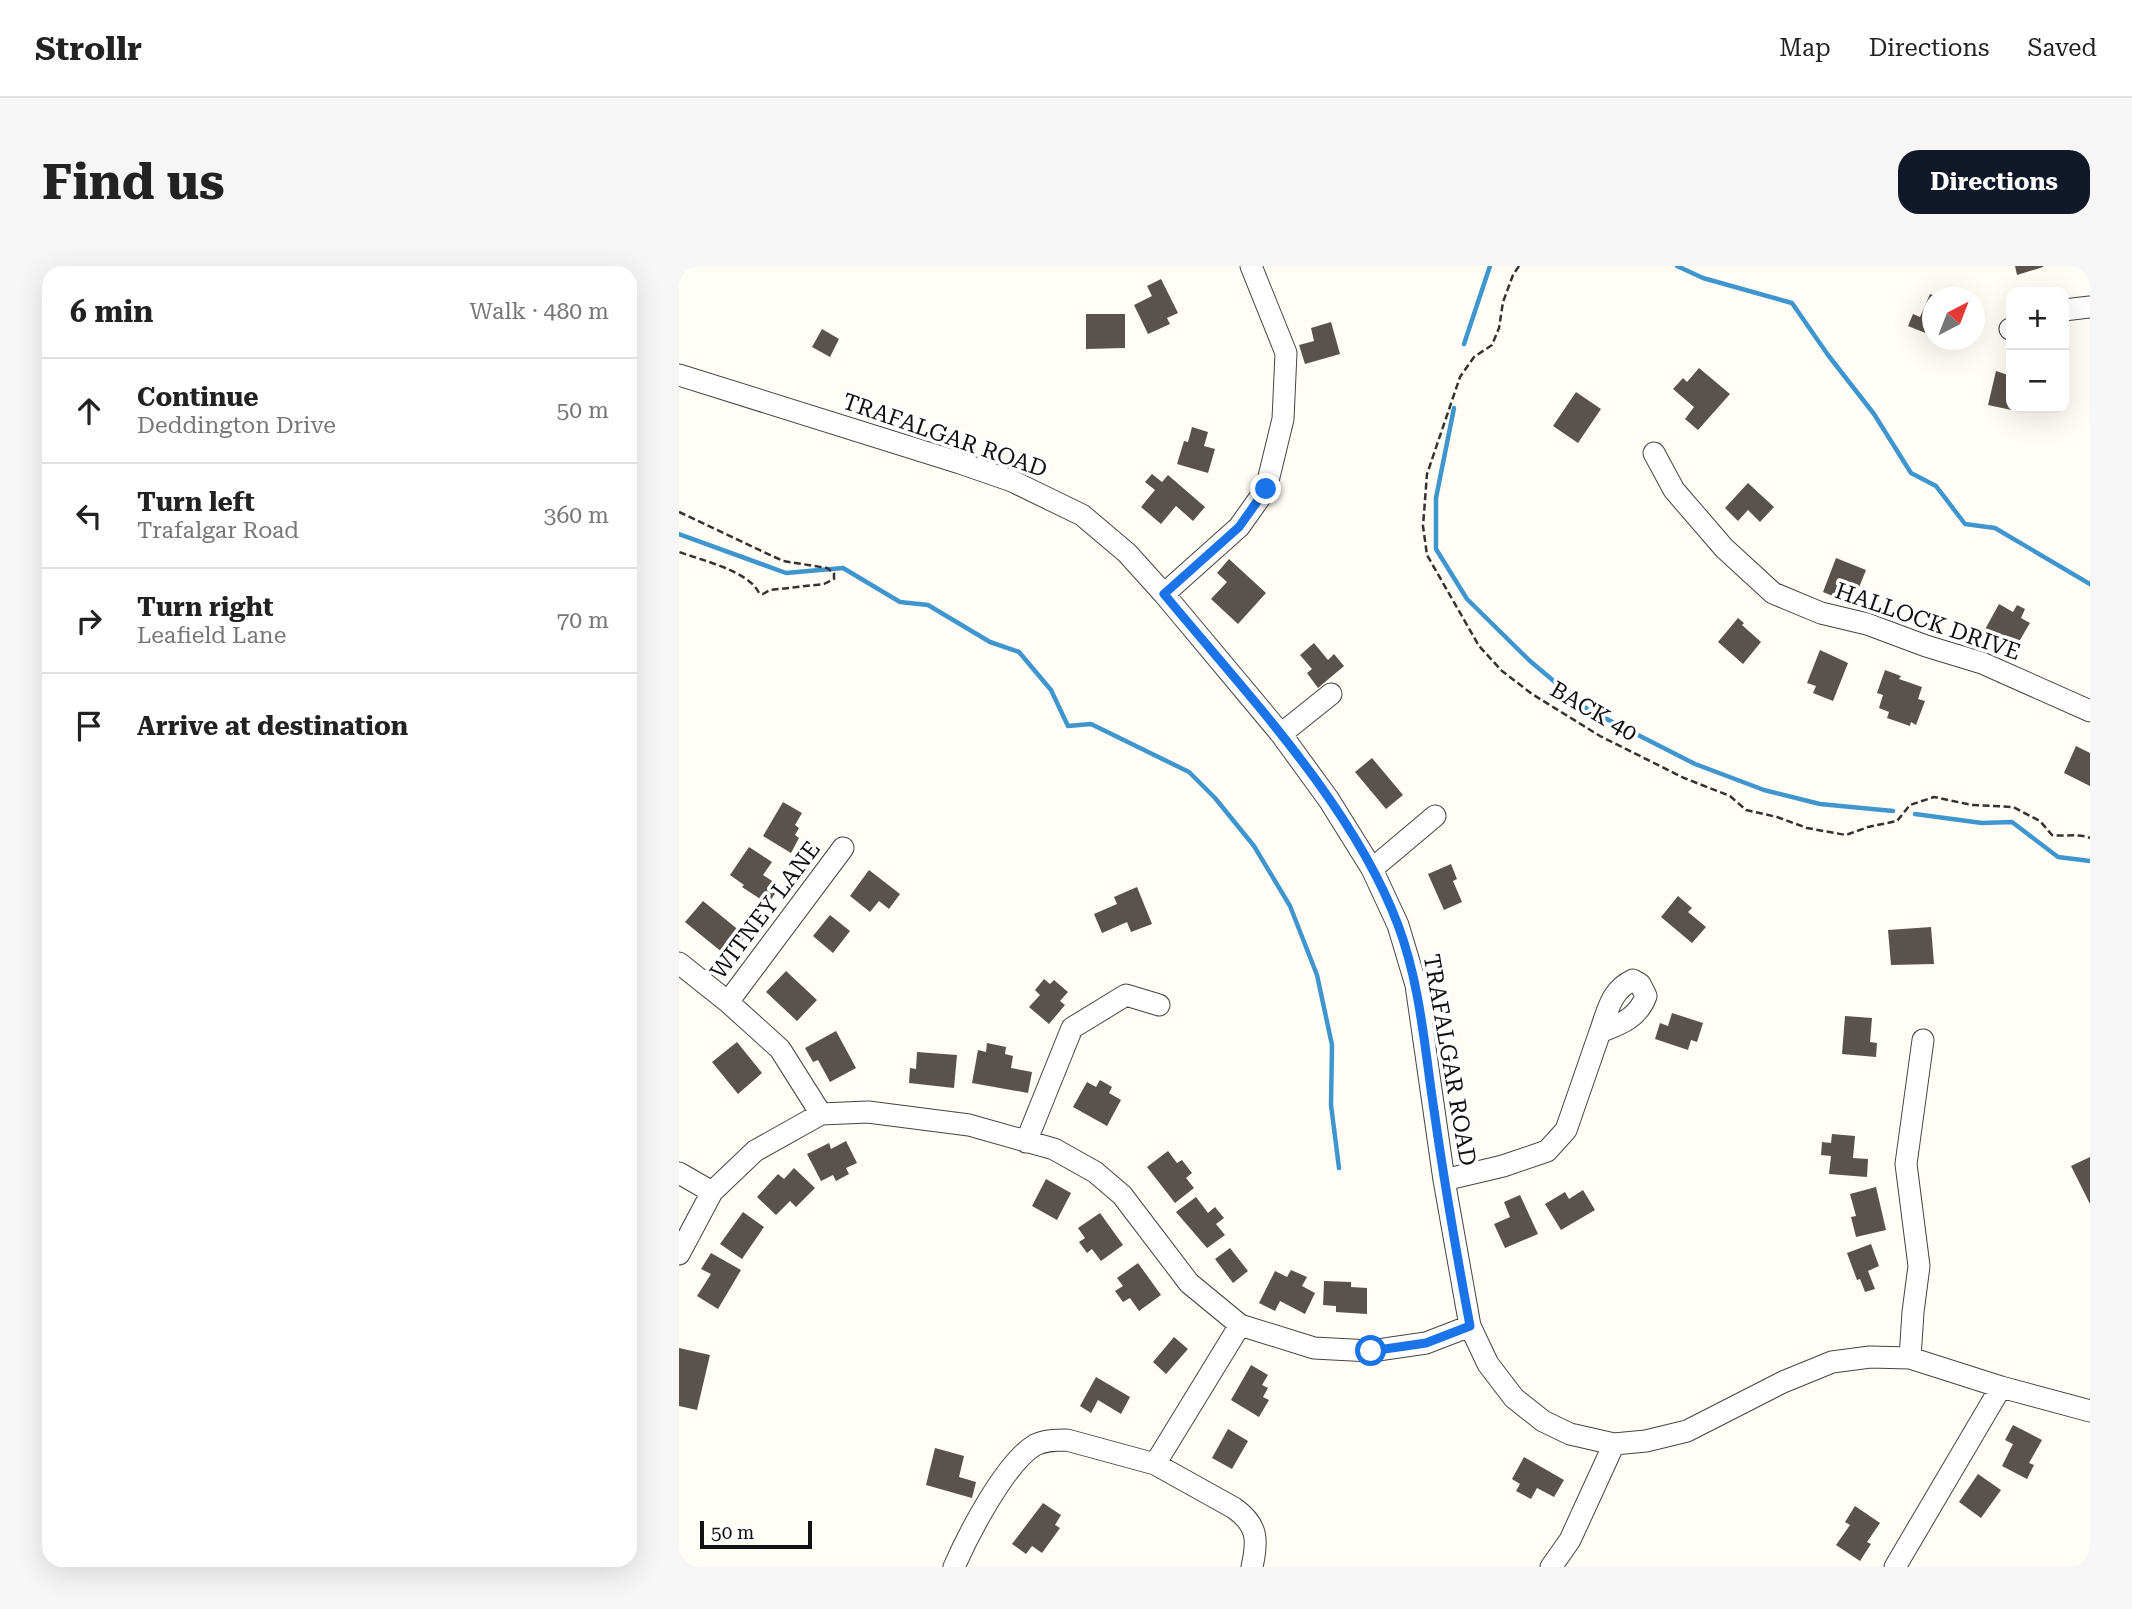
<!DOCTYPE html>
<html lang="en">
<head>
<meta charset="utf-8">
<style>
  :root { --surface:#fff; --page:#f6f6f6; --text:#222; --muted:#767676; --line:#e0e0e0; --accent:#111827 }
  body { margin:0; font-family:"Roboto Serif",serif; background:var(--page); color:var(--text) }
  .controls { position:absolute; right:21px; top:21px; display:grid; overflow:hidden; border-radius:14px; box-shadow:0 7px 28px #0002 }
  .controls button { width:63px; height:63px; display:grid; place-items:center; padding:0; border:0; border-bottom:2px solid var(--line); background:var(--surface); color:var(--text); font:35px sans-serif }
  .compass { position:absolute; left:1243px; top:21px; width:63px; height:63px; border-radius:50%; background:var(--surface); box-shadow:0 7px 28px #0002; rotate:42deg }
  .scale { position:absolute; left:21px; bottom:18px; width:112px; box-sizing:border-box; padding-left:7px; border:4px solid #111; border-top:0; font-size:19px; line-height:24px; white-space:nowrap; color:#111; -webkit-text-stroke:5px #fff; paint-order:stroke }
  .stop { position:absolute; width:21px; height:21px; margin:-16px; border:5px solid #1a73e8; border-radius:50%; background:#fff }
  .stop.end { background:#1a73e8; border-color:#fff; box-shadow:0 2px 7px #0008 }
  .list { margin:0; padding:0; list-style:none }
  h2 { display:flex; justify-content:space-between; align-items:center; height:91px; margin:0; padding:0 28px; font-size:30px }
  h2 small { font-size:23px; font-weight:400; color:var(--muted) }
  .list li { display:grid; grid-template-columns:46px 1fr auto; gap:21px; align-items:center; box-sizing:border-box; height:105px; padding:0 28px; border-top:2px solid var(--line) }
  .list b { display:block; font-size:26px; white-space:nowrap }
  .list p { margin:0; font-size:23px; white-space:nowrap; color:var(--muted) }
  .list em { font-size:23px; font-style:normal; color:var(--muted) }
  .icon { flex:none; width:38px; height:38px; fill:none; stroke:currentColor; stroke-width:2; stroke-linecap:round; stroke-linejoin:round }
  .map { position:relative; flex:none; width:1411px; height:1301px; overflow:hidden; border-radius:21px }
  header { display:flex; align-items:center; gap:42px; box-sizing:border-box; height:98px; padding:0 35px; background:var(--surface); border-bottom:2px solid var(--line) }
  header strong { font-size:33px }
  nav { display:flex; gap:38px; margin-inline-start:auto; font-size:24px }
  .intro { display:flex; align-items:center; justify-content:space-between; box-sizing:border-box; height:168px; padding:0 42px }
  h1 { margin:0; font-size:49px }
  .button { padding:18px 32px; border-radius:21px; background:var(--accent); color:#fff; font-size:24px; font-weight:700 }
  main { display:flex; gap:42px; padding:0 42px }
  aside { flex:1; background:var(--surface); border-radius:21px; box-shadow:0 7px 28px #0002 }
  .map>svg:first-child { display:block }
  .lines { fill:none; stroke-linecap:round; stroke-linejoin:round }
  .stream { stroke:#3f96cf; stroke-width:4.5 }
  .building { fill:#5a524d }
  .minor-casing { stroke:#444; stroke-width:23 }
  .path { stroke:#333; stroke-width:2.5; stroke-dasharray:7 3.5; stroke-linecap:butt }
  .minor { stroke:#fff; stroke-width:21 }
  .route { stroke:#1a73e8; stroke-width:9 }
  .labels { text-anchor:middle; stroke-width:7; stroke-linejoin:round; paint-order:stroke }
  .street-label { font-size:23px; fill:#111; stroke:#fff }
</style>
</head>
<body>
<header>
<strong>Strollr</strong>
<nav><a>Map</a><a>Directions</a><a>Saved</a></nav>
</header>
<div class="intro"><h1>Find us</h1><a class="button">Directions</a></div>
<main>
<aside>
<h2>6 min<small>Walk · 480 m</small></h2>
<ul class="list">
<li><svg class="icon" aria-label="ahead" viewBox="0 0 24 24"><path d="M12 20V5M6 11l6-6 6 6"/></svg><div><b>Continue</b><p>Deddington Drive</p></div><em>50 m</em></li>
<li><svg class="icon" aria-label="left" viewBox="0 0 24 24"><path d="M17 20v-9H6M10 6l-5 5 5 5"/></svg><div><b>Turn left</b><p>Trafalgar Road</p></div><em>360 m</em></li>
<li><svg class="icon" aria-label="right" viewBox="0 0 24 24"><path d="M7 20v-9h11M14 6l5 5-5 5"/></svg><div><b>Turn right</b><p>Leafield Lane</p></div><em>70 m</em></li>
<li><svg class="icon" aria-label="arrive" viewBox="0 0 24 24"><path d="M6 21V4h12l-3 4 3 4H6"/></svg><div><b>Arrive at destination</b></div></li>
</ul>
</aside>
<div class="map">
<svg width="1411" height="1301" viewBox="0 0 1411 1301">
  <rect width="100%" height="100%" fill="#fffdf5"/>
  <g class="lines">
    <path class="stream" d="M998,0L1024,12L1113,37L1149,89L1195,148L1232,207L1257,220L1286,258L1316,262L1411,318
      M785,78L811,0
      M775,142L757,232V283L788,333L851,395L908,443L1016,498L1085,524L1141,538L1214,545
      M0,268L107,307L164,302L221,336L249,339L311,376L340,386L372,424L389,460L412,458L510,506L536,532L575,580L611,640L638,709L653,779L652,839L660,902
      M1236,548L1303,557L1333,556L1379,591L1411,595"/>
  </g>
  <path class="building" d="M1336,0H1364V1L1338,9Z
    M482,13L499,47L488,52L491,58L469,68L455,39L473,30L468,20Z
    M1251,28L1259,31L1254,32V70L1229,60L1234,48L1241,51Z
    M407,48H446V82L407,83Z
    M652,56L661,88L626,98L620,79L635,75L632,62Z
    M143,63L160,73L151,91L133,81Z
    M1020,102L1051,128L1019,164L1006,153L1015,141L994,123L1004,112L1008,116Z
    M1317,105L1332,110V142H1338L1337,145L1309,139Z
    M897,126L922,143L899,177L874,160Z
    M513,161L529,166L525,180L536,183L529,207L498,198L505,175L509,176Z
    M473,208L483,216L489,209L526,241L514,255L497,240L482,258L462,241L476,224L466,216Z
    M1069,217L1095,241L1081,256L1069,244L1059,255L1046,242Z
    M1157,292L1187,304L1179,324L1166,319L1161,333L1144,326Z
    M550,293L587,327L559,358L532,333L548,316L538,307Z
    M1320,338L1334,346L1338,339L1346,343L1342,352L1351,357L1338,379L1323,371L1320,376L1304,367Z
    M1059,352L1065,357L1063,359L1082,376L1064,398L1039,376Z
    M635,377L649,394L655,388L665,400L639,422L628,407L633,403L621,389Z
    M1141,384L1169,397L1154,435L1134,427L1137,420L1128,417Z
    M1206,404L1222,410L1220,413L1243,421L1239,433L1246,435L1237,459L1232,456L1231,460L1208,452L1210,446L1200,442L1204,429L1198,427Z
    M1397,480L1411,487V520L1385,507Z
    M693,492L724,529L707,543L676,506Z
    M104,536L123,547L116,559L120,562L116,569L120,572L112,587L84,570Z
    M70,581L93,596L84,609L101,620L89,638L63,621L65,619L51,609Z
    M772,598L778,613L774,615L783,636L765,644L749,608Z
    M190,604L221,628L210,643L200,635L191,646L171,630Z
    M458,621L473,658L452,666L448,656L423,667L415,648L438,638L435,631Z
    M999,630L1013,642L1009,646L1027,661L1013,677L982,651Z
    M24,635L67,670L49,691L6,656Z
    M151,649L171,665L154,687L134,670Z
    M1252,661L1255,698L1212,699L1209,664Z
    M107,705L138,734L118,755L87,726Z
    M365,713L371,718L375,714L389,726L381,735L386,739L370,758L350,741L361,729L356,724Z
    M993,747L1024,757L1018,776L1012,774L1009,784L976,773L981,757L989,760Z
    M1166,750L1193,752L1191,776L1198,777L1197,791L1163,788Z
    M157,765L177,802L151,816L139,794L134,796L126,782Z
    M58,776L83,807L59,828L33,796Z
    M308,777L327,781L326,788L334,790L332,802L353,806L349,827L293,817L299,784L307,786Z
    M238,786L278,789L275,822L230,817L231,802L237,803Z
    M421,814L433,821L430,827L442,834L428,860L394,841L408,816L417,821Z
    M1153,868L1176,870L1174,892L1189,893L1188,911L1150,908L1152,890L1142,889L1143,876L1152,877Z
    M167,875L178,897L167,902L170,908L157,915L154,909L142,915L128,888L150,877L152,883Z
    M489,885L498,897L503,894L513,907L507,912L515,922L496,937L468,901Z
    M1411,891V938L1392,900Z
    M115,902L136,922L117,941L111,935L97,949L78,931L99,908L105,913Z
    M367,913L392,927L378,954L353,940Z
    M1197,921L1207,964L1177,971L1172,951L1177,950L1171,928Z
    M904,924L916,944L882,964L866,938L886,926L890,933Z
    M841,929L859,968L826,982L815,958L831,951L825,936Z
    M517,931L529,947L536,941L545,952L537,958L546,969L528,982L497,946Z
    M64,946L85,961L63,993L41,978Z
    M421,947L444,979L422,995L413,983L408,987L400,976L406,972L399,962Z
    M1192,978L1200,1000L1189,1005L1196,1023L1186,1026L1181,1013L1178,1014L1168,987Z
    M551,982L569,1005L554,1017L536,993Z
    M32,987L62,1004L39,1043L18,1030L32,1008L22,1003Z
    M459,997L482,1029L460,1045L451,1032L444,1036L436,1025L444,1020L438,1012Z
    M612,1004L628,1011L623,1020L636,1027L626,1048L601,1035L596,1045L580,1037L596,1005L608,1011Z
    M645,1015L672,1016V1021L688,1022V1048L657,1046V1040L644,1039Z
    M495,1071L509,1083L487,1108L474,1096Z
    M0,1082L31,1089L18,1144L0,1140Z
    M572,1099L589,1109L583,1119L589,1122L584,1131L590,1134L580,1151L552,1134Z
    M417,1111L451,1131L442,1148L419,1134L412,1147L401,1140Z
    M1334,1159L1363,1174L1350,1197L1355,1199L1348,1213L1323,1200L1334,1178L1326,1174Z
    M549,1163L569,1175L553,1203L533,1192Z
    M256,1182L285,1190L280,1211L297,1216L293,1232L247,1219Z
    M845,1191L885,1214L875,1231L858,1222L852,1233L837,1225L841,1218L833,1213Z
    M1299,1208L1322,1224L1302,1252L1280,1236Z
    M364,1237L382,1249L376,1259L381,1262L363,1287L353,1280L347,1288L333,1278Z
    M1176,1240L1201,1257L1188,1276L1192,1278L1181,1295L1157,1279L1171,1259L1166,1256Z"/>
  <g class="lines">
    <defs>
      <path id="minor" d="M1385,44L1411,41
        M1331,63H1332
        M0,109L281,197L333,215L403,249L448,287L485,328L602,468L650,534L693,603L719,659L737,719L765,914L791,1060L809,1098L835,1132L864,1155L891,1168L935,1178L967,1175L1008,1165L1104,1116L1153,1096L1191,1091L1231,1092L1322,1121L1411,1145
        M975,187L995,224L1045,282L1094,327L1142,347L1188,358L1247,380L1303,397L1411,445
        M485,328L560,261L587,223L604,153L607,87L572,0
        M602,468L652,428
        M693,603L756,550
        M0,697L49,736L101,783L142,848
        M49,736L164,582
        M347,876L393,762L447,729L480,739
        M0,907L33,926
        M765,914L824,900L868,885L887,864L921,766C942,758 959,752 967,730L961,718L954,714C932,724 929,744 921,766
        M0,988L33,926L76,885L142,848L189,846L290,859L375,883L416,906L443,929L510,1017L561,1059L635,1082L692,1085L747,1077L791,1060
        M1231,1092L1234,1046L1240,1000L1227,898L1244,774
        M476,1198L561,1059
        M275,1301C289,1269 326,1197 356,1179C366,1174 377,1174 388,1174L476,1198L555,1242C579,1259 579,1274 573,1301
        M872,1301L891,1274L935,1178
        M1216,1301L1322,1121"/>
    </defs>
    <use href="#minor" class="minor-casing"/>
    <path class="path" d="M840,0L834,9L824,36L820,62L813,79L795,91L781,111L748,208L744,260L748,289L800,380L823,405L853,428L921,470L1005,512L1051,530L1067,544L1098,551L1128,562L1167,569L1189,561L1218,555L1231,539L1255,531L1293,539L1334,541L1361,555L1373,569C1386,571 1399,567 1411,572
      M0,246L104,295L148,302L155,307V313L145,318L91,324L84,328L80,327C70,305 22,294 0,286"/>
    <use href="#minor" class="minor"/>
  </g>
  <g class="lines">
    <path class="route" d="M587,223L560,261L485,328C566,426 674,539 719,659C742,720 746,787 756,851C766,921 778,990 791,1060L747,1077L692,1085"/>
  </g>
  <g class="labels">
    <g class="street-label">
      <text transform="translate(266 169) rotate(19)" y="8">TRAFALGAR ROAD</text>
      <text transform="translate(1249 355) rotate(19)" y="8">HALLOCK DRIVE</text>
      <text transform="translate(915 445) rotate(30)" y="8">BACK 40</text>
      <text transform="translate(86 644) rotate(-53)" y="8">WITNEY LANE</text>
      <text transform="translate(771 794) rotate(80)" y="8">TRAFALGAR ROAD</text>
    </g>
  </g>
</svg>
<div class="controls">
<button>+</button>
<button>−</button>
</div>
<svg class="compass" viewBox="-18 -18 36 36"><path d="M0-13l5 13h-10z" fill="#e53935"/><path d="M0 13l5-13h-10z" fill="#767676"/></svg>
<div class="scale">50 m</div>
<div class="stop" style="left:692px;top:1085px"></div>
<div class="stop end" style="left:587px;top:223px"></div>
</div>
</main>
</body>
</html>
